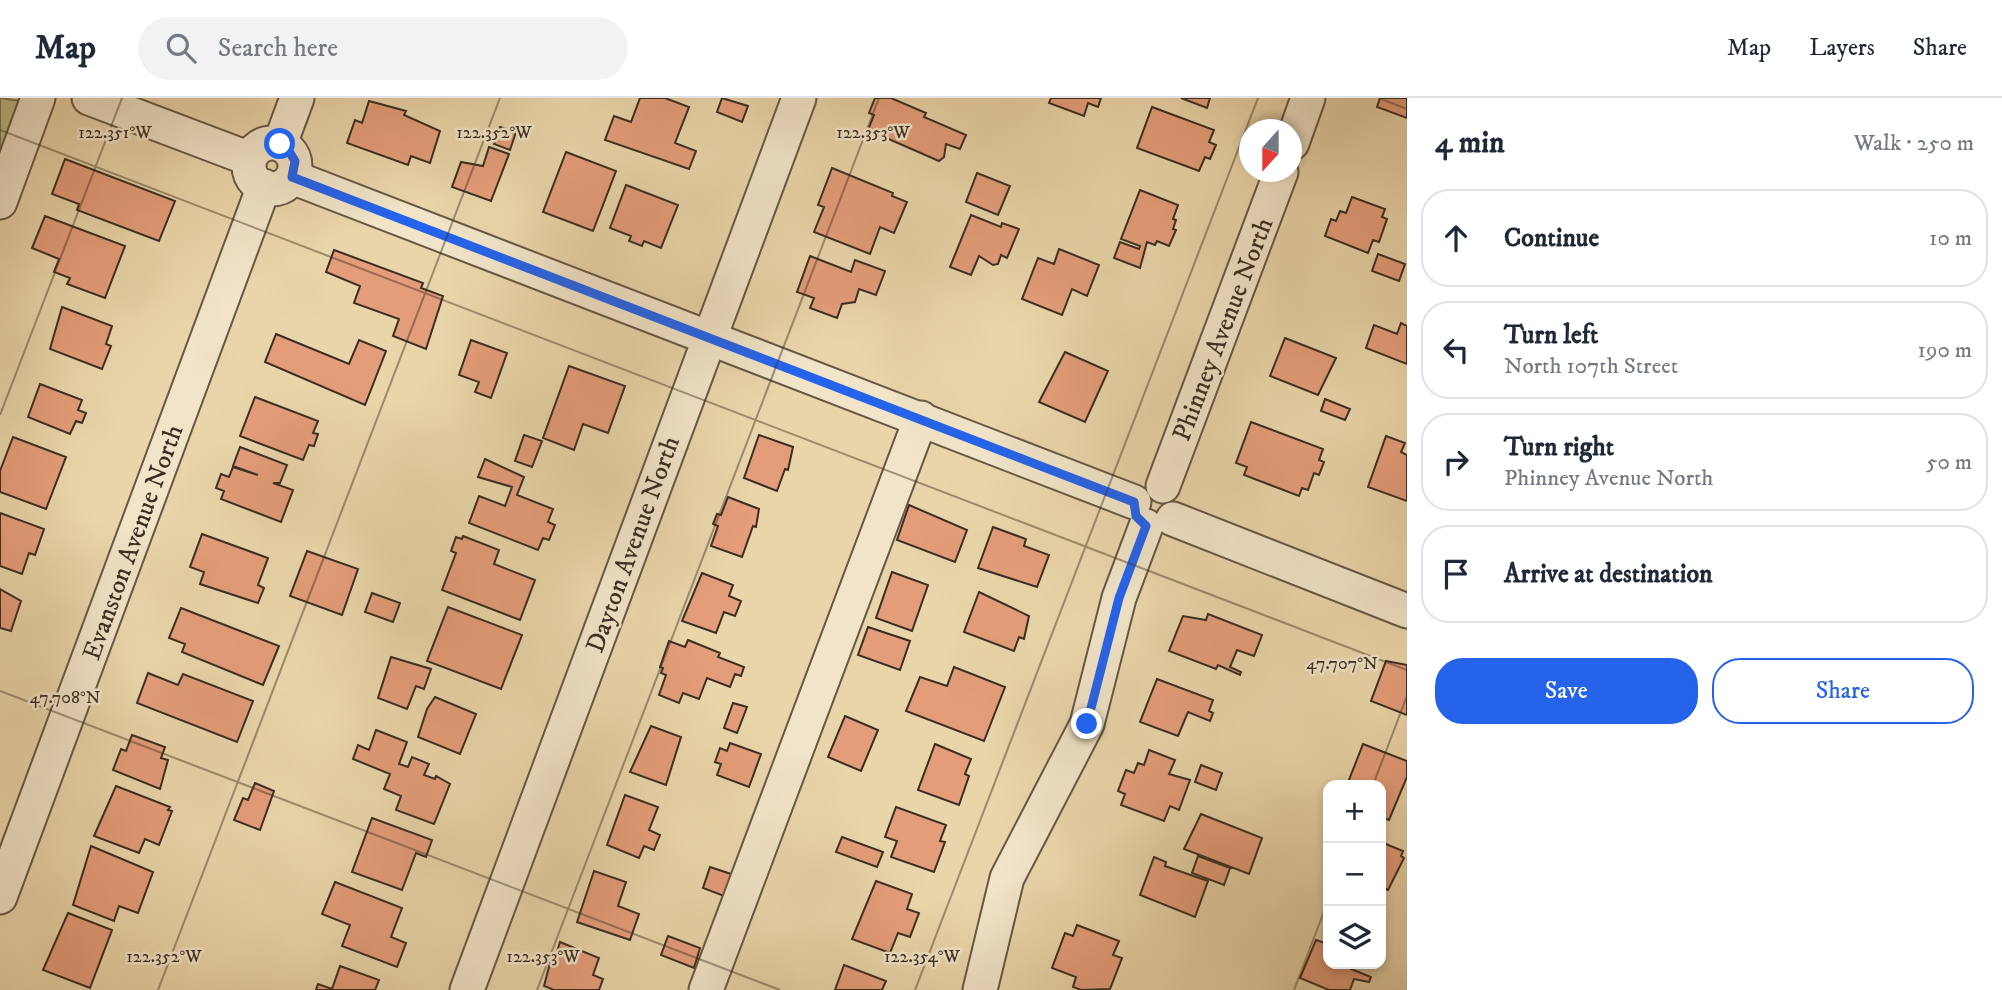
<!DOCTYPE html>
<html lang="en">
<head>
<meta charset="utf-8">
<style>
  :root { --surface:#fff; --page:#f2f2f3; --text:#1f2937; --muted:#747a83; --line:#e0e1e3; --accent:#2563eb }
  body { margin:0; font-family:"IM FELL DW Pica",serif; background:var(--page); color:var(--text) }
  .controls { position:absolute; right:21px; bottom:21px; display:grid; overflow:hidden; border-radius:14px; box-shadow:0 4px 10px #0003 }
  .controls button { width:63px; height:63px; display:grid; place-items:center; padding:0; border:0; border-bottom:2px solid var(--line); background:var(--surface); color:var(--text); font:35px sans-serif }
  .compass { position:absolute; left:1239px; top:21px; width:63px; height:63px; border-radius:50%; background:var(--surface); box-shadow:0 4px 10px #0003; rotate:201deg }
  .stop { position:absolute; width:21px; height:21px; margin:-16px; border:5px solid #2563eb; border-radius:50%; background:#fff }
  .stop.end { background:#2563eb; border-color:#fff; box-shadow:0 2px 7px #0008 }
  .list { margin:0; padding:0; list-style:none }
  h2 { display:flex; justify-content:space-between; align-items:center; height:91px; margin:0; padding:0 28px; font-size:30px }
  h2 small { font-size:23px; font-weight:400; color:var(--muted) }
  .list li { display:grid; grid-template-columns:46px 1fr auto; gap:21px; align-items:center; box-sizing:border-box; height:98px; margin:0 14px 14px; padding:0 14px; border:2px solid var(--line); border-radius:28px }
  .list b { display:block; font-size:26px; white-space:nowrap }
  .list p { margin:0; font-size:23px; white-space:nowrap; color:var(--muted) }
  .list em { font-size:23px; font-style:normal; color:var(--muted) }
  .actions { display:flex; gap:14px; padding:21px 28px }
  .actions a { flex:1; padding:16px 0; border:2px solid var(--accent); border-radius:28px; text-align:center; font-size:24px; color:var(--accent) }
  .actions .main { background:var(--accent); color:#fff }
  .icon { flex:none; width:38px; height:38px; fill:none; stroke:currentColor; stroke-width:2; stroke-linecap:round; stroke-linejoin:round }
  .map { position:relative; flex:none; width:1407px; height:892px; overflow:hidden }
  header { display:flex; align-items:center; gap:42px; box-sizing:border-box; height:98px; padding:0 35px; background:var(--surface); border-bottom:2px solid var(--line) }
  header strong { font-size:33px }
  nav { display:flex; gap:38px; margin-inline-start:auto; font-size:24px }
  .search { width:490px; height:63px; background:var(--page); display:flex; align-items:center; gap:18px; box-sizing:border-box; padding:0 24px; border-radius:38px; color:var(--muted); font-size:26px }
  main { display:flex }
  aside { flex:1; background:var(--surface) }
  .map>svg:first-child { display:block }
  .green { fill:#babc86; stroke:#7a7554; stroke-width:2 }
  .building { fill:#e49d7a; stroke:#3a2e23; stroke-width:2 }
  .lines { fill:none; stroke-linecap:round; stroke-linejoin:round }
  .minor-casing { stroke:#665845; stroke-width:37 }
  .minor { stroke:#f1e4c8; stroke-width:33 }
  .route { stroke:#2563eb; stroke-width:9 }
  .ticks { fill:none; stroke:#3a2e23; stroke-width:2; stroke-opacity:0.45 }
  .labels { text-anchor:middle; stroke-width:5; stroke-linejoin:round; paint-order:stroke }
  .street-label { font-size:26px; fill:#3a2e23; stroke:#f1e4c8 }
  .ticks-label { font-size:18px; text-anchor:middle; fill:#3a2e23; stroke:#f1e4c8; stroke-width:5; stroke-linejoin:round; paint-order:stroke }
</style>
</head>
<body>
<header>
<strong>Map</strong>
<div class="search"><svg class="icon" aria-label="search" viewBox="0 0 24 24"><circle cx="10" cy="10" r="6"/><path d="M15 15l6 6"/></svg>Search here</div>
<nav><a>Map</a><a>Layers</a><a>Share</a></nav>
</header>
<main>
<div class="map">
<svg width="1407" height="892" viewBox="0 0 1407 892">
  <rect width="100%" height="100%" fill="#ead5aa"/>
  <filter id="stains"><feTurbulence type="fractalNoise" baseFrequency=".00286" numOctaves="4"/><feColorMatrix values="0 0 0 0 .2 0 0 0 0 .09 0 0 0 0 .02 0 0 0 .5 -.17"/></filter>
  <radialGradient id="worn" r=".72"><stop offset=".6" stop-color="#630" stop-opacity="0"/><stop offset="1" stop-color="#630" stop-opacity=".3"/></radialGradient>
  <path class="green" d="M0,0L28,4L0,79Z"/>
  <path class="building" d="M640,0H665L689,9L675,45L696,53L689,71L605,42L614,18L631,24Z
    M722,0L748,8L742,24L717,14Z
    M875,0H891L926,15L924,19L966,37L960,51L946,46L944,59L939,63L868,32L874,17L869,15Z
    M1051,0H1101L1098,9L1088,5L1084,18L1049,5Z
    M1181,0H1210L1207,10Z
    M1380,0H1407V20L1377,9Z
    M369,3L406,13L404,17L440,33L430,65L411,58L408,67L347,45L355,22L362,25Z
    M1152,9L1214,32L1209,44L1216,47L1210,61L1205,59L1199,73L1137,50Z
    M500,29L516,34L510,52L494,46Z
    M489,49L509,56L491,103L452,89L461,64L483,68Z
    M566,54L616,73L593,133L543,114Z
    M65,61L175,103L159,143L77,112L79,106L52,96Z
    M832,70L893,95L892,98L907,104L894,135L880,129L870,156L814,134L824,109L818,107Z
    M977,75L1010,88L998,117L966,104Z
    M626,87L678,107L661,150L644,143L642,148L629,143L631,138L610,130Z
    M1140,92L1178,107L1173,121L1176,122L1173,131L1176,132L1169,148L1157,143L1155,147L1147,144L1140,170L1114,160L1120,144L1139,151L1140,148L1121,141Z
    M1352,99L1385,111L1382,119L1387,121L1379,144L1373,142L1368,155L1325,138L1331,121L1336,123L1340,113L1346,115Z
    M971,117L1001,129L1002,125L1019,131L1007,160L1001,157L998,166L993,167L979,158L971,177L950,169Z
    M45,118L125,148L105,200L67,186L70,180L54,174L59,161L32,150Z
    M1059,151L1099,167L1087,198L1072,191L1062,217L1022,201L1038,160L1054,166Z
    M334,152L423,185L421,190L443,198L426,251L393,238L399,221L354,205L360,188L326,174Z
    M1378,156L1405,166L1399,183L1372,173Z
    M810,158L851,174L855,162L885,173L876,197L859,191L855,204L842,206L837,220L810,210L814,200L797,194Z
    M62,209L112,228L106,246L111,248L102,271L50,251Z
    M1401,225L1407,228V266L1366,250L1374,227L1397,236Z
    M276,236L349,266L359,242L386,253L365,307L265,264Z
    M1285,240L1336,260L1318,297L1270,278Z
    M471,242L507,255L491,300L475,294L479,284L459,277Z
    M1065,254L1108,273L1085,324L1039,304Z
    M569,268L625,288L608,335L583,326L574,352L543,340Z
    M40,286L82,302L78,312L86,315L82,325L76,323L70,336L28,319Z
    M255,299L318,323L313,335L318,336L314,348L309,347L303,362L240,338Z
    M1325,301L1350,311L1345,322L1321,313Z
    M1251,324L1323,351L1319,362L1324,364L1319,377L1314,375L1308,392L1302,390L1299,398L1244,377L1247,369L1236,365Z
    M524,337L542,343L532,369L515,363Z
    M759,337L793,349L788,372L785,371L777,393L744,380Z
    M1386,338L1405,345L1401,354L1407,357V403L1368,389Z
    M13,339L66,359L46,411L0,394V373Z
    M240,349L287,367L280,385H273L293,392L281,424L221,401L224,393L216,390L221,376L229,379L233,369L258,377L233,368Z
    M485,361L524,379L517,397L553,411L548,424L555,427L549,442L543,440L538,452L469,425L479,398L505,408L512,389L478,379Z
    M728,399L759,411L756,429L753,428L742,459L711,448L718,428L713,426L717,416L721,417Z
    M909,407L967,432L955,464L897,442Z
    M0,415L44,431L35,457L29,455L22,476L0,468Z
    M993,429L1026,441L1024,448L1049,457L1037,489L978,470Z
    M202,436L268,460L258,487L264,490L258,505L200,486L204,474L190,469Z
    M463,438L499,452L494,466L535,482L520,522L442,492L456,455L451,453L456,439L462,441Z
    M307,453L358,471L342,517L290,498Z
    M892,474L928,487L912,533L876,520Z
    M702,475L733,487L729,498L741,503L735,518L724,514L716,535L682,523Z
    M0,491L21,503L11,533L0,530Z
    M979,494L1029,518L1024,541L1019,539L1014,553L964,534Z
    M372,495L400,505L393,524L365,514Z
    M448,509L522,537L501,591L427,563Z
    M181,510L279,548L263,587L182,554L185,546L169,540Z
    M1208,516L1262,537L1254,558L1237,552L1230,569L1241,574L1240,577L1218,567L1216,571L1169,553L1183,518L1206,522Z
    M868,529L910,543L900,572L858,557Z
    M688,542L720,555L718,559L744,569L741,578L735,576L730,589L707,580L699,601L683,595L679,605L659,597L666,577L661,575L663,570L660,569L669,543L685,549Z
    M391,559L431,571L424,591L416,588L407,611L378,600Z
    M1386,563L1407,567V617L1371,603Z
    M954,569L1005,589L984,643L906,613L920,579L947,588Z
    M148,575L178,587L183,576L253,603L237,644L137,605Z
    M1157,581L1213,602L1209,613L1213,615L1210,623L1188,614L1178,638L1140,624Z
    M435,599L476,616L460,656L418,639L427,611Z
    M733,605L747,609L737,635L724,630Z
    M845,618L878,632L861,673L828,659Z
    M651,628L681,639L666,687L630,674Z
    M376,632L407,644L399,666L408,669L412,659L429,666L424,677L435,681L436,678L450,686L434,726L396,712L401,698L384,691L390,676L353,661L358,647L369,652Z
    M132,637L165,649L161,660L168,662L160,691L113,672L121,651L126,653Z
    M730,645L761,656L749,689L717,677L721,666L715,664L720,650L727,653Z
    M935,646L971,661L965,676L969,678L959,707L918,692Z
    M1363,646L1407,663V679L1389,722L1381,719V687H1347Z
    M1149,652L1175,662L1169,676L1190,682L1179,712L1170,708L1164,723L1121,707L1125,696L1118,693L1126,672L1134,675L1138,665L1144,667Z
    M1201,667L1222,675L1216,692L1195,684Z
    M255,685L274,693L260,732L234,722L243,700L248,702Z
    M116,688L170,709L168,712L172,713L159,747L145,741L139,755L94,738Z
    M625,697L658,709L649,732L660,737L654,752L644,748L639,760L607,747Z
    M896,709L946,727L940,743L945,744L934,774L891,759L897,743L885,739Z
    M1201,716L1262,740L1249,776L1184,751Z
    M372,720L432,742L426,759L416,755L402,792L352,774Z
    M842,739L883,754L877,769L836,754Z
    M1381,744L1403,753L1401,758L1404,760L1388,792L1381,789Z
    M91,748L153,774L138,815L119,808L114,823L73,807Z
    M1198,758L1230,770L1224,787L1192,775Z
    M1154,759L1166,764L1165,768L1208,783L1195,819L1140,797Z
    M710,769L731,776L724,798L703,790Z
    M594,773L626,784L618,808L639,816L630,842L577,824Z
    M876,783L912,796L907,811L919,815L910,839L898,835L890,855L852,841Z
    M335,784L402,810L391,839L406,845L397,869L342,848L350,827L322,816Z
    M68,815L112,832L90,890L43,872Z
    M1077,827L1119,843L1113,857L1122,860L1110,891L1081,892L1073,889L1076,879L1052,870L1065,835L1073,838Z
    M668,838L700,850L694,870L661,857Z
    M1316,842L1328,846V866H1353L1351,871L1371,879L1369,884L1354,881L1350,892H1329L1300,880Z
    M560,844L599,860L593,877L603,881L599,892H554L544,888L550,865L553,866Z
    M844,867L886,883L882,892H835Z
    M340,868L379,882L375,892H316L318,886L332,891Z"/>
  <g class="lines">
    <defs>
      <path id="minor" d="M89,0L250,61
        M1292,45L1308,0
        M249 68a23 23 0 1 1 46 0a23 23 0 1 1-46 0Z
        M280,46L297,0
        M292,79L1134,404
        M0,104L38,0
        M1163,388L1281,74
        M1173,421L1407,513
        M0,799L264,88
        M467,892L799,0
        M706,892L921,320
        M980,892L1007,780L1087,626L1119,500L1146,428"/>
    </defs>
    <use href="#minor" class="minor-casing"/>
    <use href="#minor" class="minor"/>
  </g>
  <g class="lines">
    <path class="route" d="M280,46L287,50L295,63L292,79L1134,404L1136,418L1146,428L1119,500L1087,626"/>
  </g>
  <path class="ticks" d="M1379,0L1407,11M0,32L1407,572M0,317L122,0M0,593L780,892M1373,687L1407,598M158,892L500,0M537,892L879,0M915,892L1258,0M1294,892L1328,803"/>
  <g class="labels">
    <g class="street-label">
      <text transform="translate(1222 231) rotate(-69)" y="9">Phinney Avenue North</text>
      <text transform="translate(132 444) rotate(-70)" y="9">Evanston Avenue North</text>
      <text transform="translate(632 446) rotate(-70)" y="9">Dayton Avenue North</text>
    </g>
  </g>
  <g class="ticks-label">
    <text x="115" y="40">122.351°W</text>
    <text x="494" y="40">122.352°W</text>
    <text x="873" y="40">122.353°W</text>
    <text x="1342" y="571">47.707°N</text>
    <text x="65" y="605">47.708°N</text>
    <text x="164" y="864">122.352°W</text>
    <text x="543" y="864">122.353°W</text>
    <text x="922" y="864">122.354°W</text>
  </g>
  <rect width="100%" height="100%" filter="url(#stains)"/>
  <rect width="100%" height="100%" fill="url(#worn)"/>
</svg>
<div class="controls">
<button>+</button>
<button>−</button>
<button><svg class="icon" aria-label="layers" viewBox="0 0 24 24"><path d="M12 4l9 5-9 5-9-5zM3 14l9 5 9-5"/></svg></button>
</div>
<svg class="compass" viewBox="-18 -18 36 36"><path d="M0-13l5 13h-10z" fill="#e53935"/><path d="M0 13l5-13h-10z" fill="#747a83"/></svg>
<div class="stop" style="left:280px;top:46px"></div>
<div class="stop end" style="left:1087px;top:626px"></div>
</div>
<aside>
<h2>4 min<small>Walk · 250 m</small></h2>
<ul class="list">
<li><svg class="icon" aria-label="ahead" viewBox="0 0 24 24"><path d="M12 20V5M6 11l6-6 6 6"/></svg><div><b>Continue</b></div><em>10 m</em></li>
<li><svg class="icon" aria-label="left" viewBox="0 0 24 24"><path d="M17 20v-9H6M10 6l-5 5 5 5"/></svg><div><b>Turn left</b><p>North 107th Street</p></div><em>190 m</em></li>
<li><svg class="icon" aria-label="right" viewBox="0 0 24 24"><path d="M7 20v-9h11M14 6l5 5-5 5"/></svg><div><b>Turn right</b><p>Phinney Avenue North</p></div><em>50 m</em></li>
<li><svg class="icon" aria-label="arrive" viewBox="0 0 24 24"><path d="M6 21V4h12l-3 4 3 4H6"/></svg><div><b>Arrive at destination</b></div></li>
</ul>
<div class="actions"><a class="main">Save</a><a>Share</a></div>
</aside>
</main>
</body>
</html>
